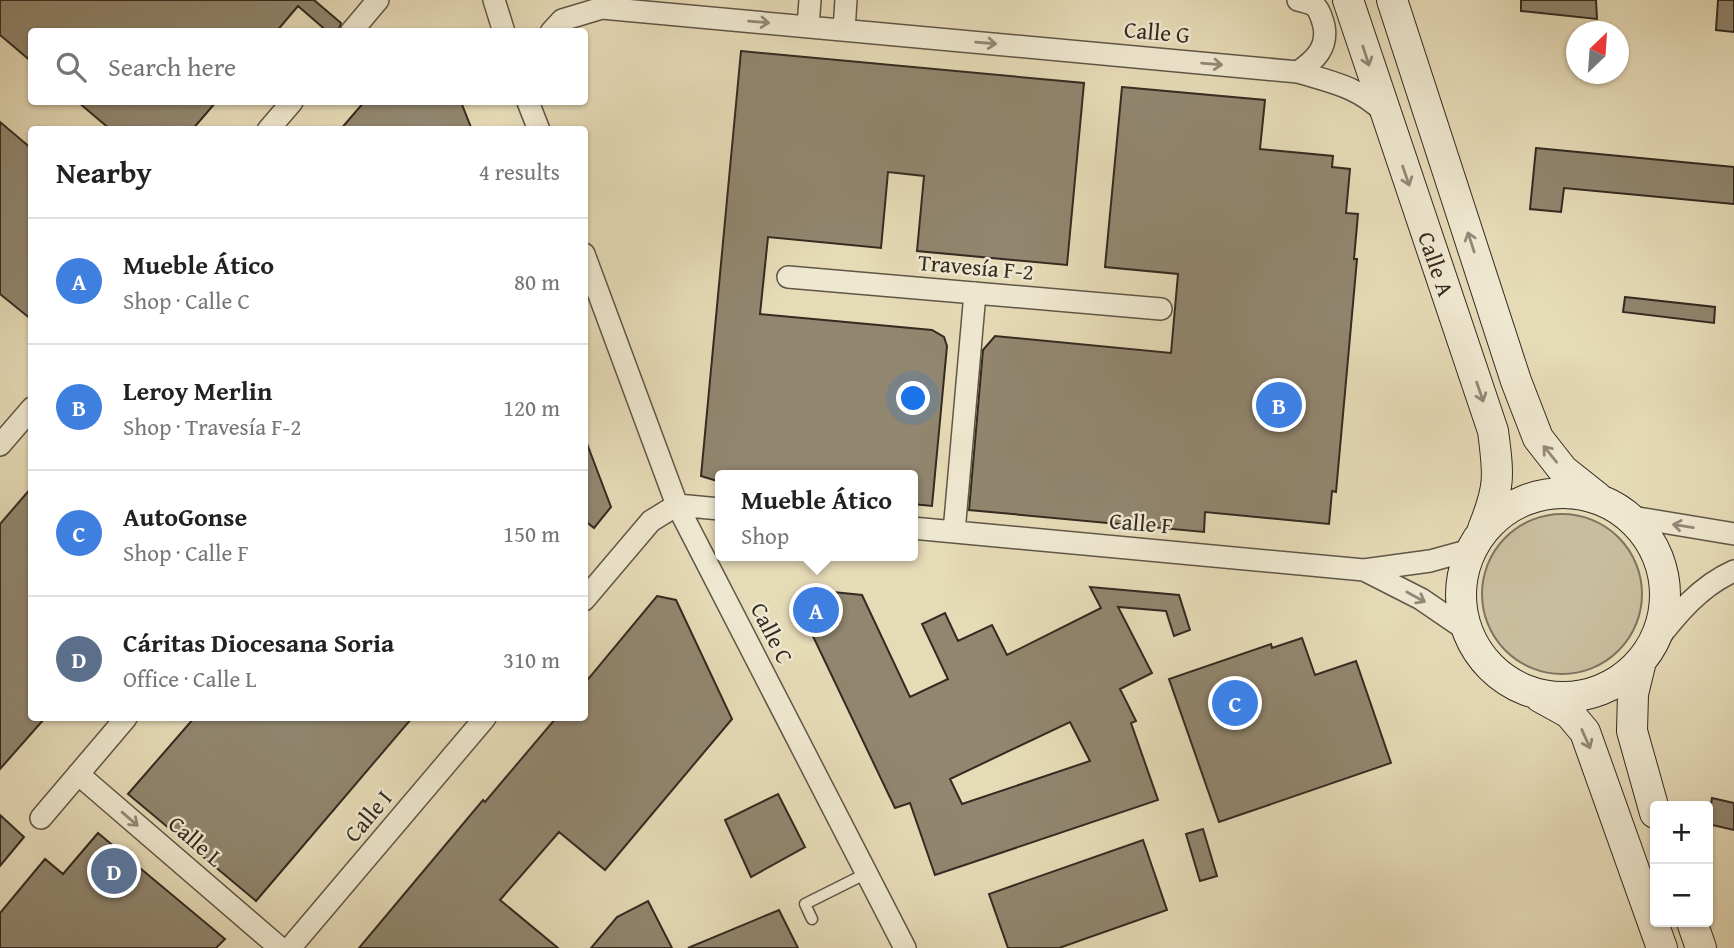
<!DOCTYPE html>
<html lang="en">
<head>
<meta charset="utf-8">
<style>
  :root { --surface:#fff; --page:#f2f2f2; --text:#222; --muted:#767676; --line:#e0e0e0; --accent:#2563eb }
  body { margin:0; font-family:"Gentium Book Plus",serif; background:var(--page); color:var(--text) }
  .controls { position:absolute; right:21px; bottom:21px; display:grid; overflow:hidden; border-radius:7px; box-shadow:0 2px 5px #0004 }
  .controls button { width:63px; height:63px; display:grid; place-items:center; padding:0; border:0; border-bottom:2px solid var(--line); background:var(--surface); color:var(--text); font:35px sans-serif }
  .compass { position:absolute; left:1566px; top:21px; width:63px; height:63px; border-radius:50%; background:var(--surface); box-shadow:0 2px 5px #0004; rotate:25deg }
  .you { position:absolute; left:914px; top:399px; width:24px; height:24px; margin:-18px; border:5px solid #fff; border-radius:50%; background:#1a73e8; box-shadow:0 0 0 10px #1a73e833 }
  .badge { display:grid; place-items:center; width:46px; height:46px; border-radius:50%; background:var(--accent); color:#fff; font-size:23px; font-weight:700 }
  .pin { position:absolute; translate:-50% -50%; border:4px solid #fff; box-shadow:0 2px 7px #0006 }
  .popup { position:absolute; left:715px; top:470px; width:203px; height:91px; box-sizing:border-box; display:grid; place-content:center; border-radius:7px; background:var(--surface); filter:drop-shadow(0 2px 5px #0005); font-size:23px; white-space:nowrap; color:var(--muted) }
  .popup b { font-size:26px; color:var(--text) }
  .popup::after { content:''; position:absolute; left:50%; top:100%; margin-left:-14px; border:14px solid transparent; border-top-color:var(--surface) }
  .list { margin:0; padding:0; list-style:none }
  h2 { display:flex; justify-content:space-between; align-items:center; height:91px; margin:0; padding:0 28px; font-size:30px }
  h2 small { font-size:23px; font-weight:400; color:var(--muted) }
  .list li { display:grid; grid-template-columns:46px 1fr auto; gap:21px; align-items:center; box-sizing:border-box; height:126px; padding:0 28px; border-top:2px solid var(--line) }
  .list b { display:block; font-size:26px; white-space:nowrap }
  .list p { margin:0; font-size:23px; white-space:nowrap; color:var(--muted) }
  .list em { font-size:23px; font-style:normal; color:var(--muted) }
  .icon { flex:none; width:38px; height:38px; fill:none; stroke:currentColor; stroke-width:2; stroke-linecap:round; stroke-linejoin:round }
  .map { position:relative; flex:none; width:1734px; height:948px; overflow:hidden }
  .search { position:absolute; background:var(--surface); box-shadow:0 2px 5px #0004; left:28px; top:28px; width:560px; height:77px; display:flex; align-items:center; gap:18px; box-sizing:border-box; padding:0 24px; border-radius:7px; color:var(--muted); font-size:26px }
  .panel { position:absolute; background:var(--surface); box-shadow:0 2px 5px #0004; left:28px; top:126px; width:560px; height:595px; border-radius:7px }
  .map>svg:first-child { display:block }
  .green { fill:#c8bd9e; stroke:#7e7460; stroke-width:2 }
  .building { fill:#91866f; stroke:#342a21; stroke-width:2; fill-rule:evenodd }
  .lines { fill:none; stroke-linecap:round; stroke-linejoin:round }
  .lane-casing { stroke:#605646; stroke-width:13 }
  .street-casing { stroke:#605646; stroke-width:24 }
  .secondary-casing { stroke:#342a21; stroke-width:32 }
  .lane { stroke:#efe8d0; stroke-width:10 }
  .street { stroke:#efe8d0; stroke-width:21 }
  .secondary { stroke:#efe8d0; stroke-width:30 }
  .oneway { stroke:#928978 }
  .labels { text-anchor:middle; stroke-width:5; stroke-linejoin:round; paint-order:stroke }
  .street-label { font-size:23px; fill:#342a21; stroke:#efe8d0 }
</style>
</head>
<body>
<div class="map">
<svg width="1734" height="948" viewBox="0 0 1734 948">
  <rect width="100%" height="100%" fill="#e6dbb7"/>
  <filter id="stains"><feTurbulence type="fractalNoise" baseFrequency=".00286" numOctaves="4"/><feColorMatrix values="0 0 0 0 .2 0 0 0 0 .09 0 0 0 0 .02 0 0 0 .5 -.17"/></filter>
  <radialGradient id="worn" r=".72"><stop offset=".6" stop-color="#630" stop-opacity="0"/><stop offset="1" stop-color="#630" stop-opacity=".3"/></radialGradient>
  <path class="green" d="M1482 594a80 80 0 1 1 160 0a80 80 0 1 1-160 0Z"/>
  <path class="building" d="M0,0H314L341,23L338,32H328L298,6L276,32H32V62L0,35Z
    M1521,0H1596L1597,19L1521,11Z
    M1718,0H1734V32L1716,30Z
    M741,51L1084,83L1067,265L917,251L924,176L888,172L881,248L768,237L760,314L932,330L944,337L947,346L932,506L912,504V475H720V482L701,476Z
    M1122,87L1265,100L1260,149L1333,156L1332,167L1350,169L1346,213L1358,214L1354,259H1357L1336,492L1332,491L1329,524L1205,512L1204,532L969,510L983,350L995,336L1171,353L1178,274L1105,267Z
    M78,102H216L192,130H111Z
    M364,102H461L472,130H340Z
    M0,122L32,149V320L0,294Z
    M1536,148L1734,167V204L1564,188L1561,212L1530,209Z
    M1625,297L1715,307L1714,323L1623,312Z
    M586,441L611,507L594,528L584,520Z
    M32,487V718H45L0,769V524Z
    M1090,587L1179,595L1190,630L1174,636L1166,611L1118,607L1152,673L1120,689L1136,721L1131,723L1158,800L935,875L910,803L895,808L799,607L804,589L862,595L910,697L948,679L922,624L945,613L958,641L992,625L1007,655L1101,608ZM1070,722L1090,761L962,804L950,779Z
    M657,596L676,600L732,719L605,870L559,832L500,900L558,948H359L483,800L485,802L556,718H584V684Z
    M1302,638L1315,675L1356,661L1391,763L1219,822L1169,679L1271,644L1272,648Z
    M194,718H412L256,901L128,794Z
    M778,794L805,847L751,877L725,820Z
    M1712,798L1734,803V830L1708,824Z
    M0,815L24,837L0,866Z
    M1203,829L1217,876L1200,881L1186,834Z
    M98,833L225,939L216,948H0V913L45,859L63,874Z
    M1143,840L1167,910L1059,948H1008L989,894Z
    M648,901L672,948H591L617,917Z
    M779,910L798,948H688Z"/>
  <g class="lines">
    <defs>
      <path id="lane" d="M812,919L805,904L867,873"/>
      <path id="street" d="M494,0L504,32
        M1298,0C1302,1 1310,3 1314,5C1320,10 1322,19 1324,26C1328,48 1315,60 1298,72
        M808,27L810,0
        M844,30L846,0
        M351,32L378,0
        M551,32L562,20L602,8L1298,72C1334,83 1356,86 1384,112
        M528,102L539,130
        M268,130L292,102
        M584,254L677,505L905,948
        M788,277L1161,309
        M0,445L32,408
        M677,505L720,509
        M1632,517L1734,534
        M912,528L1364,570L1430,561L1470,550
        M954,532L975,293
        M1364,570L1421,599L1465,629
        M584,600L651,521L677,505
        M1654,644C1676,615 1700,586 1734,571
        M78,774L280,948
        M41,818L126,718
        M290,948L485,718"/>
      <path id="secondary" d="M1348,0L1493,431C1499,476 1500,487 1483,529
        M1392,0L1516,381L1538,438L1563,470L1597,497
        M1461 595a102 102 0 1 1 204 0a102 102 0 1 1-204 0Z
        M1641,661L1633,694L1632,731L1655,813
        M1540,697L1569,713L1585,732L1662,948
        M1692,922L1701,948"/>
    </defs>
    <use href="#lane" class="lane-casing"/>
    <use href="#street" class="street-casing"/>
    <use href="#secondary" class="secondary-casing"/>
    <use href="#lane" class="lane"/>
    <use href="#street" class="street"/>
    <use href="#secondary" class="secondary"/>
  </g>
  <defs><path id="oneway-shaft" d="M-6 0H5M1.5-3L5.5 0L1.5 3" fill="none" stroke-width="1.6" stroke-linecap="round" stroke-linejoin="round" transform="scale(1.75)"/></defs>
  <g class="oneway">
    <use href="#oneway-shaft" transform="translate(759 22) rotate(5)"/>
    <use href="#oneway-shaft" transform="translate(986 43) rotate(5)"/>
    <use href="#oneway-shaft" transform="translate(1366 56) rotate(72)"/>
    <use href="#oneway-shaft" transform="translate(1212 64) rotate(5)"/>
    <use href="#oneway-shaft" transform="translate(1406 176) rotate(71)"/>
    <use href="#oneway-shaft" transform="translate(1471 242) rotate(-108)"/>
    <use href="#oneway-shaft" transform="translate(1480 392) rotate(71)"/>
    <use href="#oneway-shaft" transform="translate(1550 454) rotate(-129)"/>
    <use href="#oneway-shaft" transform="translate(1683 526) rotate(-171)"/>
    <use href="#oneway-shaft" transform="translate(1416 597) rotate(29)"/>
    <use href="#oneway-shaft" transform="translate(1586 739) rotate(66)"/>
    <use href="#oneway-shaft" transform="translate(130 819) rotate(41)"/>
  </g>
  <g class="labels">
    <g class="street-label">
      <text transform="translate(1157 32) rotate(5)" y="8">Calle G</text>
      <text transform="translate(1436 264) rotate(71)" y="8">Calle A</text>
      <text transform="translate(976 267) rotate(5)" y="8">Travesía F-2</text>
      <text transform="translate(1141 523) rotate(5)" y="8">Calle F</text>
      <text transform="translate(772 633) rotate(63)" y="8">Calle C</text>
      <text transform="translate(368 816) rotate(-50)" y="8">Calle I</text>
      <text transform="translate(196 841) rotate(41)" y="8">Calle L</text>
    </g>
  </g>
  <rect width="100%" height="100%" filter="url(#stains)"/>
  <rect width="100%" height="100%" fill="url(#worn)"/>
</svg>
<div class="controls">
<button>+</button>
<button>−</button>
</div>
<svg class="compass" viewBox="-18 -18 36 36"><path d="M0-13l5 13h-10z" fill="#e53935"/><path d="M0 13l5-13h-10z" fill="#767676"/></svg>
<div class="you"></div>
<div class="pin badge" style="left:816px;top:610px;background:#3f7fe0">A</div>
<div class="popup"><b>Mueble Ático</b>Shop</div>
<div class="pin badge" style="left:1279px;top:405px;background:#3f7fe0">B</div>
<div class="pin badge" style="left:1235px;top:703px;background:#3f7fe0">C</div>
<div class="pin badge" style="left:114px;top:871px;background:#5c6f8a">D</div>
<div class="search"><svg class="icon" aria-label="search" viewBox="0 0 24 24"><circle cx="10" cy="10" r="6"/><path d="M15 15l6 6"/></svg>Search here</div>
<section class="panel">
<h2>Nearby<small>4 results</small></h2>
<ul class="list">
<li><span class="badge" style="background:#3f7fe0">A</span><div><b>Mueble Ático</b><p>Shop · Calle C</p></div><em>80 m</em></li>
<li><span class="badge" style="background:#3f7fe0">B</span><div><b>Leroy Merlin</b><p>Shop · Travesía F-2</p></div><em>120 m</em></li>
<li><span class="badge" style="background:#3f7fe0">C</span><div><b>AutoGonse</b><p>Shop · Calle F</p></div><em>150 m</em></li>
<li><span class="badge" style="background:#5c6f8a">D</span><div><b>Cáritas Diocesana Soria</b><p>Office · Calle L</p></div><em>310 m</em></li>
</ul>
</section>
</div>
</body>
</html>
